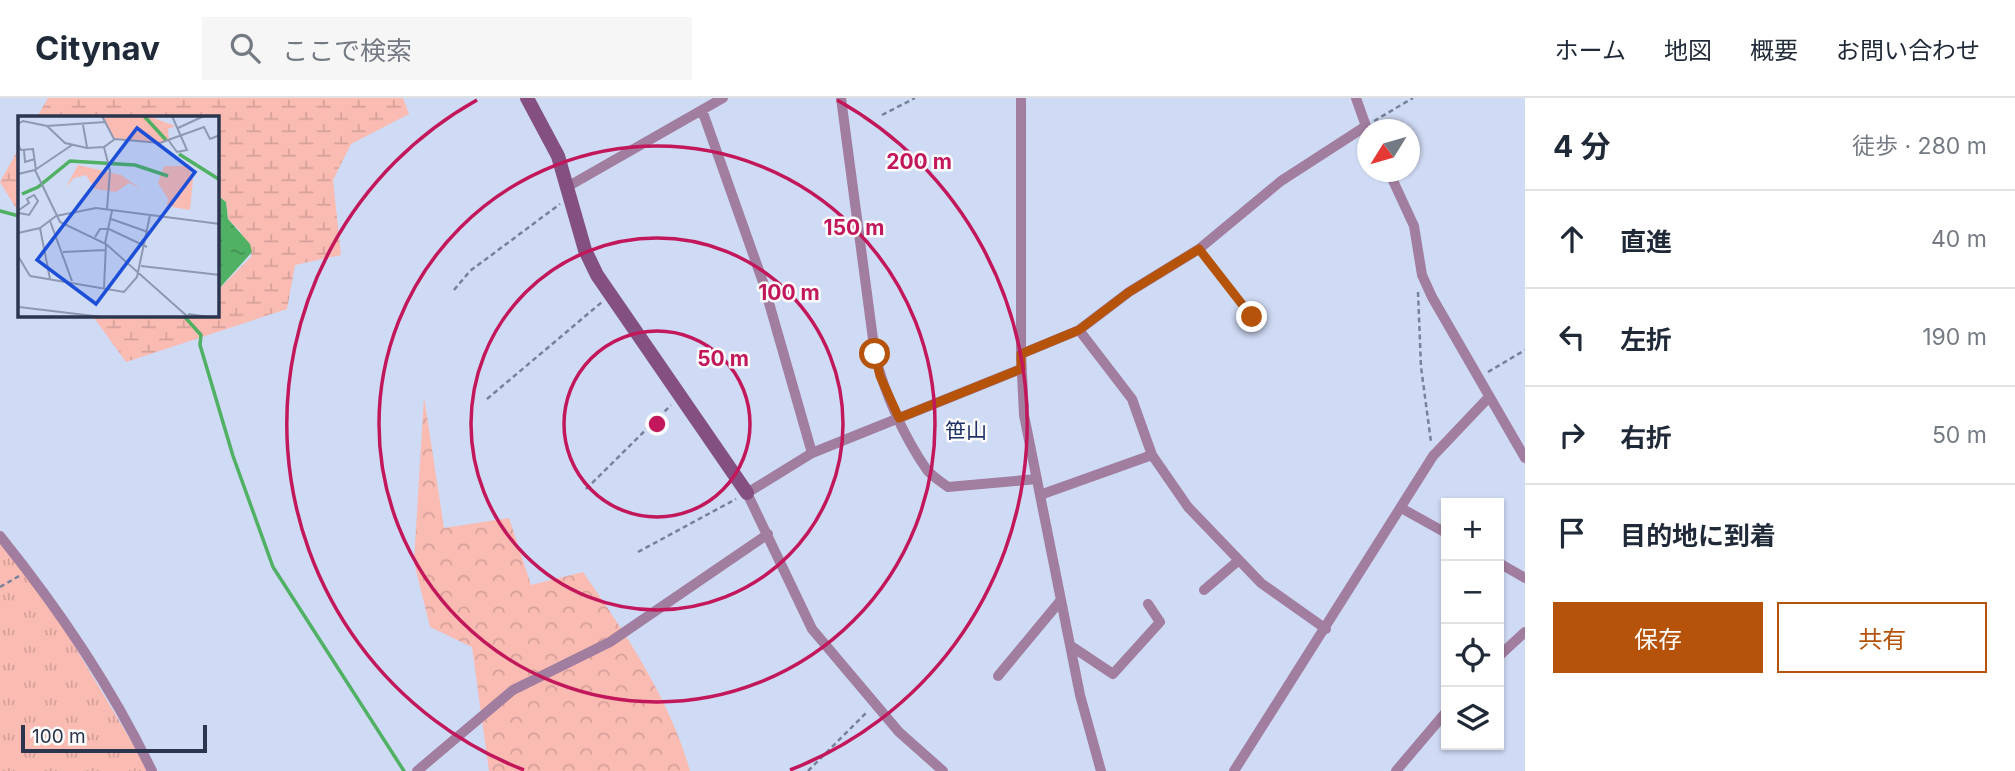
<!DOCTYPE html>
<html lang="ja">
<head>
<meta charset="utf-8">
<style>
  :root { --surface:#fff; --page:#f6f6f7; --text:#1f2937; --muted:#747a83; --line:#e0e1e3; --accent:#b45309 }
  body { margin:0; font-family:Inter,"Noto Sans JP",sans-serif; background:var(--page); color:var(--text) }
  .controls { position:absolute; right:21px; bottom:21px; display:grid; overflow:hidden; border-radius:0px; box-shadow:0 2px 5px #0004 }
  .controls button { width:63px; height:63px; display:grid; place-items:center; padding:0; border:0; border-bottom:2px solid var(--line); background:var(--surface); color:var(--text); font:35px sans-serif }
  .compass { position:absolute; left:1357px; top:21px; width:63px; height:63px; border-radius:50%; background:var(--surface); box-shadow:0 2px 5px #0004; rotate:233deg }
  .scale { position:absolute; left:21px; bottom:18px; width:186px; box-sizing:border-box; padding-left:7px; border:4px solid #2b354e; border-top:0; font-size:19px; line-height:24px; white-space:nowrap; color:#2b354e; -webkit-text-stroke:5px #fbfbfb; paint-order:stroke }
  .stop { position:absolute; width:21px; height:21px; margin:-16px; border:5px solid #b45309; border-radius:50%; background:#fff }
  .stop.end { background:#b45309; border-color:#fff; box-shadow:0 2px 7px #0008 }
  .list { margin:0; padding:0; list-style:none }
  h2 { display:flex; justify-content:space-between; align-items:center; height:91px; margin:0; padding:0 28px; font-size:30px }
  h2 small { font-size:23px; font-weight:400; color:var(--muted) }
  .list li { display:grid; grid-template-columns:46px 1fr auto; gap:21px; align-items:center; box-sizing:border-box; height:98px; padding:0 28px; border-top:2px solid var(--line) }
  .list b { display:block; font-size:26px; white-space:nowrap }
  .list em { font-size:23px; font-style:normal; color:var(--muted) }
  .actions { display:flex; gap:14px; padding:21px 28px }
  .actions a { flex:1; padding:16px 0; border:2px solid var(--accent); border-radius:0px; text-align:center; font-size:24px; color:var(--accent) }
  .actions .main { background:var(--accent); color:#fff }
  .icon { flex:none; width:38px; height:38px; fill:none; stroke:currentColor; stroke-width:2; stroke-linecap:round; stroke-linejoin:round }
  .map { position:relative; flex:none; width:1525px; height:673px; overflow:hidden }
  header { display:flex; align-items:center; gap:42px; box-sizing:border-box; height:98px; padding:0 35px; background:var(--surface); border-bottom:2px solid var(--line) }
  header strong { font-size:33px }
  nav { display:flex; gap:38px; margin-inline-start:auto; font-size:24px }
  .search { width:490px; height:63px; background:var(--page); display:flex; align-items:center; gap:18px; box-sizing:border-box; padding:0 24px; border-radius:0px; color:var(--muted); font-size:26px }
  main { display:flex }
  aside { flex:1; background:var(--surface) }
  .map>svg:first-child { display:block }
  .grass { fill:url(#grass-tufts) }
  .forest { fill:url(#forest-crowns) }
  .wetland { fill:url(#wetland-marsh) }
  .water { fill:url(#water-ripples) }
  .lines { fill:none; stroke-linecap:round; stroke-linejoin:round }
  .stream { stroke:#50b063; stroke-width:3.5 }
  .path { stroke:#76819a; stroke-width:2.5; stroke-dasharray:5 3.5; stroke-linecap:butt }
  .street { stroke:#a17d9f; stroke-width:10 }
  .secondary { stroke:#845082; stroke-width:14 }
  .route { stroke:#b45309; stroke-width:9 }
  .ring { fill:none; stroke:#c2185b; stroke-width:3.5 }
  .labels { text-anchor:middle; stroke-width:5; stroke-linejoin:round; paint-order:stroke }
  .neighbourhood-label { font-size:21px; fill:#203165; stroke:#fbfbfb }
  .inset-river { fill:none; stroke:#50b063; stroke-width:3.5 }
  .inset-road { fill:none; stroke:#8d98b2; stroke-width:2 }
  .view { fill:#1d4ed8; fill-opacity:0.15; stroke:#1d4ed8; stroke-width:3.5 }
  .inset-edge { fill:none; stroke:#2b354e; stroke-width:3.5 }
  .centre { fill:#c2185b; stroke:#fbfbfb; stroke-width:3.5 }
  .ring-label { font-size:21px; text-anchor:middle; font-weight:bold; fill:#c2185b; stroke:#fbfbfb; stroke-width:5; stroke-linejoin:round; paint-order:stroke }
</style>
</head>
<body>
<header>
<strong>Citynav</strong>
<div class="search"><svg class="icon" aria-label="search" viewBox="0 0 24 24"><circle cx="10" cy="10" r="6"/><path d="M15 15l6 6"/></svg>ここで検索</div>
<nav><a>ホーム</a><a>地図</a><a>概要</a><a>お問い合わせ</a></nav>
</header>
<main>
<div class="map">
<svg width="1525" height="673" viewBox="0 0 1525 673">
  <defs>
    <pattern id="grass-tufts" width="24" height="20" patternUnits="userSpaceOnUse" patternTransform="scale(1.75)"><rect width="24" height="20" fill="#f9bbb2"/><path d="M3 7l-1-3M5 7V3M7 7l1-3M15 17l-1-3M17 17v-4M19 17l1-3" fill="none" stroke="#d6a19b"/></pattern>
    <pattern id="forest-crowns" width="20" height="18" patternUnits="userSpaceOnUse" patternTransform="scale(1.75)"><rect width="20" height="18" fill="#f9bbb2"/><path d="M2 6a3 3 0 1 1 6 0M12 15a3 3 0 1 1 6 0" fill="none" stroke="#d6a19b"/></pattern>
    <pattern id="wetland-marsh" width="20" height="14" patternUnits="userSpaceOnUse" patternTransform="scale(1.75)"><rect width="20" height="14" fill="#f9bbb2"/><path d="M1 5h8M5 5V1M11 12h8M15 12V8" fill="none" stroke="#d6a19b"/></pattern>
    <pattern id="water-ripples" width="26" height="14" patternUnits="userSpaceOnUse" patternTransform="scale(1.75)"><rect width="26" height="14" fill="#50b063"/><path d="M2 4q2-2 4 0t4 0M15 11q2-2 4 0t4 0" fill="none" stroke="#439054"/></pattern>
  </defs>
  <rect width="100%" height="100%" fill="#cfdaf4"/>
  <path class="grass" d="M0,441L59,522L149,673H0Z"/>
  <path class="forest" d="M424,299L444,430L509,420L531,487L583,474C626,537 669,599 690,673H489L472,549L430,529L414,464Z"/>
  <path class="wetland" d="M48,0H403L409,16L351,46L333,82L341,157L295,167L287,211L126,264L92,217H217V193L252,158L240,133L228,121L226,104L217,97V19H37Z
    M19,50V115L0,84Z"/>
  <path class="water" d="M217,97L226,104L228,121L250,146L252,154L217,193Z"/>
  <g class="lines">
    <path class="stream" d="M0,113L19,118
      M183,217L201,237L200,247L233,358L273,469L404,673"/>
    <path class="path" d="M882,17L915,0
      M1374,23L1413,0
      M1205,160L1252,219
      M454,192L470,173L560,106
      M1418,194L1421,269L1431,344
      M1488,274L1525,252
      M487,301L602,204
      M586,391L671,307
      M638,454L736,401
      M0,489L19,478
      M808,673L867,614"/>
    <path class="street" d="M841,0L875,256C884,295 904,339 927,372C932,378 941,384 948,389L1037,381
      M1021,0V256L1024,317L1080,597L1101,673
      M1356,0L1367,31
      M702,12L763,184L812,355
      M1389,74L1414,128L1422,177L1432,199L1525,360
      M567,89L723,0
      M1079,232L1132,301L1152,357L1188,409L1261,485L1326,531
      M1021,256L1079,232L1129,194L1199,151L1281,83L1366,28
      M1040,397L1152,357
      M1401,410L1446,435
      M0,438C58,510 112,590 152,673
      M1499,465L1525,480
      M1204,492L1239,462
      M1071,548L1113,576L1160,524L1148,506
      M1499,558L1525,534
      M998,578L1061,502
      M417,673L513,592L610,544L768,436
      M943,673L899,634L812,531L747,395L812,355L1021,271
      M1234,673L1433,358L1489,299
      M1396,673L1446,614"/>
    <path class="secondary" d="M527,0L558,58L585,152L597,177L747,395"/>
  </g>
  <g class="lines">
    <path class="route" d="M875,256L880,278L899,320L1021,271V256L1079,232L1129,194L1199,151L1252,219"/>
  </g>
  <g class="ring">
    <circle cx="657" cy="326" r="93"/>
    <circle cx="657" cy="326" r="186"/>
    <circle cx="657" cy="326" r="278"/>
    <path d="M524 672A371 371 0 0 1 477 2M837 2A371 371 0 0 1 790 672"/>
  </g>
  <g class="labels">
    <g class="neighbourhood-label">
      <text x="966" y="340">笹山</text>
    </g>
  </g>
  <g transform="translate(18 18)">
    <rect width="201" height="201" fill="#cfdaf4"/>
    <path d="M85,0H130L157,10L150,13L151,25L143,27L95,22Z" fill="#f9bbb2"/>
    <path d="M60,49L103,59L123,73L111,67L98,76L77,73L68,59L56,62L48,71Z" fill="#f9bbb2"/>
    <path d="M146,50H170L175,63L172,94L149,90L150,83L140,67Z" fill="#f9bbb2"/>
    <path class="inset-river" d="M126,0L148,24M161,38L202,64M4,78L20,71L52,45L117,49L150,60"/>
    <path class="inset-road" d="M84,0L96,23M0,8L5,5L29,10L47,27L69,32L86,31L97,23L142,27L186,11L192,23L202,19M65,9L69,31M29,10L87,6M160,12L186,0M151,25L159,36L169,34L154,0M0,29L3,34L15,33L18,54M86,31L92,55L89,93M6,34L7,46L17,43M17,54L54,29M0,58L17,54L42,106L88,128L170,201M0,100L1,94L11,87L9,83L16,79L20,85L11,99L1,97M38,100L78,92L202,108M93,103L130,116M32,105L54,165M22,112L32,163M0,117L22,112L38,100M77,121L82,113H91L129,131M87,127L94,95M45,136L87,134M0,140L12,160M123,150L202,159M12,160L106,176L119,161L132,99M86,172L88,128M1,191L84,201M170,198L191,201"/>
    <path class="view" d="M119,12L177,56L78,188L19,144Z"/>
    <rect width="201" height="201" class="inset-edge"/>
  </g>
  <circle cx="657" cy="326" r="10" class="centre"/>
  <g class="ring-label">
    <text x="919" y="71">200 m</text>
    <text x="854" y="137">150 m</text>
    <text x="789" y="202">100 m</text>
    <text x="723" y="268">50 m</text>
  </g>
</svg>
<div class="controls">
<button>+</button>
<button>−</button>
<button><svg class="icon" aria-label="locate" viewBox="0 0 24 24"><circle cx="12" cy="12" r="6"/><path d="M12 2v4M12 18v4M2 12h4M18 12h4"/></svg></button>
<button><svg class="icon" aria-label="layers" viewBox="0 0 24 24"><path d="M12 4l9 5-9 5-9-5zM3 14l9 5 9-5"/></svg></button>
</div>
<svg class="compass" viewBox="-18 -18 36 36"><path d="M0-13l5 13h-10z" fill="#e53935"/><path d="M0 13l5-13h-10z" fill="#747a83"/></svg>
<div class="scale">100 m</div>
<div class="stop" style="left:875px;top:256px"></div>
<div class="stop end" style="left:1252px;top:219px"></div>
</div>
<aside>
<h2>4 分<small>徒歩 · 280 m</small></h2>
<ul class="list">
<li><svg class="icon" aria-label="ahead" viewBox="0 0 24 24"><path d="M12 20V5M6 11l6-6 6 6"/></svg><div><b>直進</b></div><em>40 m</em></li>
<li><svg class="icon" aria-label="left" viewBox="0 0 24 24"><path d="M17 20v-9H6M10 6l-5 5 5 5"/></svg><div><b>左折</b></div><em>190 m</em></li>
<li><svg class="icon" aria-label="right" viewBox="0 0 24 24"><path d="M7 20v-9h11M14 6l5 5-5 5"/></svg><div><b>右折</b></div><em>50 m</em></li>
<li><svg class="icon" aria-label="arrive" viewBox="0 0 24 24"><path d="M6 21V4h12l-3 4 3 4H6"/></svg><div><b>目的地に到着</b></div></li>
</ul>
<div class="actions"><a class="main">保存</a><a>共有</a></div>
</aside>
</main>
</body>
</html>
